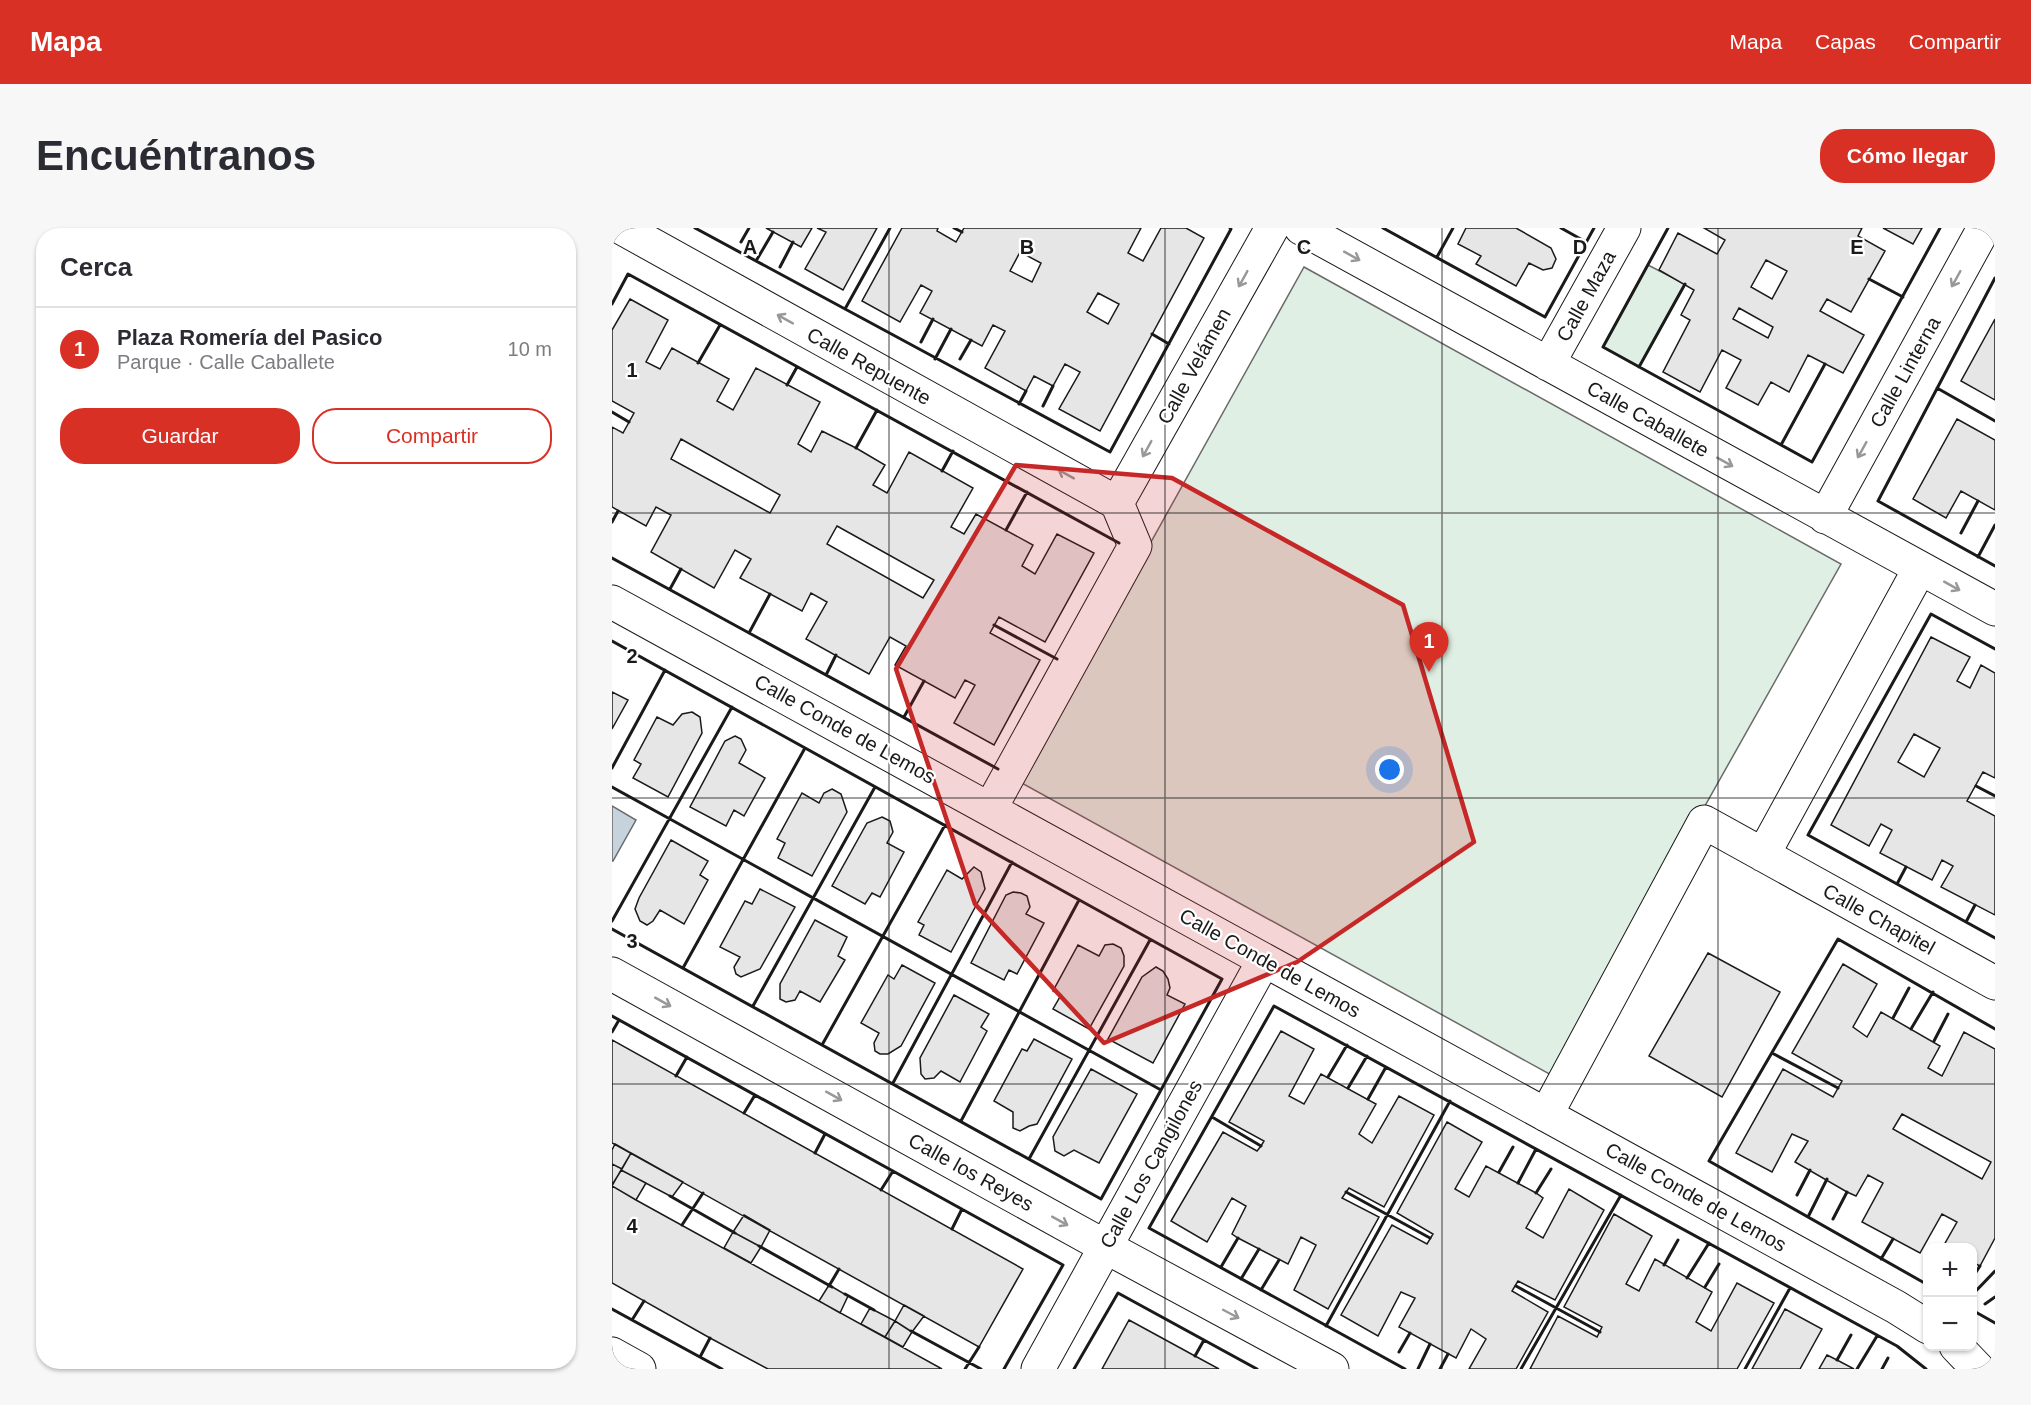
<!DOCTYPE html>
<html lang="es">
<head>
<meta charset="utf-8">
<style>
  :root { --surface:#fff; --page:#f7f7f7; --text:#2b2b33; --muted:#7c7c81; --line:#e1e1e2; --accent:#d93025 }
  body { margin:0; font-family:Helvetica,sans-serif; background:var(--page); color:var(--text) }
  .controls { position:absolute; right:18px; bottom:18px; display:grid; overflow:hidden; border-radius:12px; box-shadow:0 2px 4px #0004 }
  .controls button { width:54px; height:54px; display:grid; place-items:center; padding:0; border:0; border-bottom:2px solid var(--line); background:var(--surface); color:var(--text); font:30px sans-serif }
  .you { position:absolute; left:778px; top:542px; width:21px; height:21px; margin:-15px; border:4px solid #fff; border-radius:50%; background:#1a73e8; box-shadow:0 0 0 9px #1a73e833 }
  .badge { display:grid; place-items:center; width:39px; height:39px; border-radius:50%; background:var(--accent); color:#fff; font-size:20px; font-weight:700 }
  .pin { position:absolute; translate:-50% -50px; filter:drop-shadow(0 2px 3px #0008) }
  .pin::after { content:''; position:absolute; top:32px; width:21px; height:18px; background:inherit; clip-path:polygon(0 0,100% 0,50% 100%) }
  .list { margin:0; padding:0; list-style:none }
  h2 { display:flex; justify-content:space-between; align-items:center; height:78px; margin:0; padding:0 24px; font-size:26px }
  h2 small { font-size:20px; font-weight:400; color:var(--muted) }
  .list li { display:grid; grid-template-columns:39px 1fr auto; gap:18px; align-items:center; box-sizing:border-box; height:84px; padding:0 24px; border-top:2px solid var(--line) }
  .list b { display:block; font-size:22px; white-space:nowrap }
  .list p { margin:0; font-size:20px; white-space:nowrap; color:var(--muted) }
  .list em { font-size:20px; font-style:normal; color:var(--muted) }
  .actions { display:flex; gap:12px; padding:18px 24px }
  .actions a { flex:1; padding:14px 0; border:2px solid var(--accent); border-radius:24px; text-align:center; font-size:21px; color:var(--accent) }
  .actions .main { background:var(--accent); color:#fff }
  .map { position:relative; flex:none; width:1383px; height:1141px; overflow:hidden; border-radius:24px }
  header { display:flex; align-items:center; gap:36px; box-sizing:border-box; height:84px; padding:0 30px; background:var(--accent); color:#fff }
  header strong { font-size:28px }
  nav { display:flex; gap:33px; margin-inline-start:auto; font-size:21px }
  .intro { display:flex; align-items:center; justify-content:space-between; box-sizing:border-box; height:144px; padding:0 36px }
  h1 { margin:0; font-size:42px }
  .button { padding:15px 27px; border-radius:24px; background:var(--accent); color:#fff; font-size:21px; font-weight:700 }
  main { display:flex; gap:36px; padding:0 36px }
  aside { flex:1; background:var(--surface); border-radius:24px; box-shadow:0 2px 4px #0004 }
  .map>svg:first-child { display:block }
  .green { fill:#e0efe3; stroke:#6a6a6a; stroke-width:1.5 }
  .water { fill:#c6d2dc; stroke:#6a6a6a; stroke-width:1.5 }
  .building { fill:#e6e6e6; stroke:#1a1a1a; stroke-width:1.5; fill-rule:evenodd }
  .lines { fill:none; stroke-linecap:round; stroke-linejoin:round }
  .minor-casing { stroke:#1a1a1a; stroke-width:35 }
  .minor { stroke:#fff; stroke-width:33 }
  .wall { stroke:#1a1a1a; stroke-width:3 }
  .oneway { stroke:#989898 }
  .marked { fill:#c62828; fill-opacity:0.2; stroke:#c62828; stroke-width:4.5; stroke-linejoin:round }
  .grid { fill:none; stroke:#1a1a1a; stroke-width:1.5; stroke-opacity:0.55 }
  .labels { text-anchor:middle; stroke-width:4.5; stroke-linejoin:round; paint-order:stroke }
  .street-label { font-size:20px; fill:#1a1a1a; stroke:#fff }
  .grid-label { font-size:20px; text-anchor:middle; font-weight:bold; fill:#1a1a1a; stroke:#fff; stroke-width:4.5; stroke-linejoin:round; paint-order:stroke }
</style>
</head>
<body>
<header>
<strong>Mapa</strong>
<nav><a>Mapa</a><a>Capas</a><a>Compartir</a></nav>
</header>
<div class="intro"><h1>Encuéntranos</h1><a class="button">Cómo llegar</a></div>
<main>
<aside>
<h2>Cerca<small></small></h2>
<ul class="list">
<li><span class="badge">1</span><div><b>Plaza Romería del Pasico</b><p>Parque · Calle Caballete</p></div><em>10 m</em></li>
</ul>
<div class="actions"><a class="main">Guardar</a><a>Compartir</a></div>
</aside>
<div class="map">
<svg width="1383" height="1141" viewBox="0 0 1383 1141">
  <rect width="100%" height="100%" fill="#fff"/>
  <path class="green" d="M1036,37L1073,56L1027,139L991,119Z
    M692,39L1229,336L941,848L406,553Z"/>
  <path class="water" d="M0,578L24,592L1,633H0Z"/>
  <path class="building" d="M154,0H200L189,19Z
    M205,0H265L231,62L193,41L214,4Z
    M290,0H326L325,3L344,14L352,0H529L516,25L531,33L549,0H574L592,10L488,203L447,181L468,144L453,136L441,158L422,148L414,163L373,140L393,103L381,97L370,118L308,85L320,63L309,57L288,94L250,73ZM408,24L429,35L420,54L398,43ZM486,65L507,76L496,96L475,84Z
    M854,0H904L939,20L944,31L940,40L931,42L917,35L904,58L864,36L869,28L846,16Z
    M1092,0H1250L1246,8L1273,23L1239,84L1215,71L1208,83L1252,107L1231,145L1196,127L1177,164L1159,154L1146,177L1114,160L1129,132L1110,122L1088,164L1051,144L1078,92L1069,87L1082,62L1047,42L1066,5L1105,26L1113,12ZM1154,32L1175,43L1160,71L1139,59ZM1127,80L1161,99L1156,110L1121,91Z
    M1271,0H1310L1301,16Z
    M18,71L56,92L34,134L48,141L60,120L117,151L105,173L121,182L144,140L208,174L186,216L199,224L210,203L244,220L273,237L261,257L275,265L297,224L361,260L339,299L352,306L364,286L421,317L410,338L423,346L445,306L482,325L433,414L387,389L378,405L428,432L382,517L342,495L363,457L353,452L343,470L283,437L294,418L278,409L257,446L194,411L215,374L199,365L190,383L128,350L139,331L123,322L102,360L39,324L59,287L44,279L34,298L0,279V199L11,205L22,185L0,173V102ZM69,211L168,267L158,285L59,231ZM225,298L322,352L311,370L215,316Z
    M1383,91V172L1349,153Z
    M1345,191L1383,212V282L1349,263L1334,290L1301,271Z
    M1319,409L1358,429L1345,453L1358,460L1369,437L1383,445V550L1371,544L1355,573L1383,588V687L1329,659L1341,638L1330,632L1320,652L1268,625L1280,602L1269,596L1257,618L1219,597ZM1302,506L1328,520L1312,549L1286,534Z
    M0,464L16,472L0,501Z
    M80,484L88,489L90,505L56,569L21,550L29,536L22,532L45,489L61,497L70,486Z
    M123,508L129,511L134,522L127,535L153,550L132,588L122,582L114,598L78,579L113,513Z
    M220,561L229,566L235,584L200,648L166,630L173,615L165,611L190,565L207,575L212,565Z
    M270,589L278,593L281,604L275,615L292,624L268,669L260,665L253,676L220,658L255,595Z
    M59,612L96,633L88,647L96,652L72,696L48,682L41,693L35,697L28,693L23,681L27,670Z
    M362,639L369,644L373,661L339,724L307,707L312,697L306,694L335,642L350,651Z
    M148,661L183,679L148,741L129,749L124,746L122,739L128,729L108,719L133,673L140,676Z
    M401,664L409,665L415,668L418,679L414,686L432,695L405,746L397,742L392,752L359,735L394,667Z
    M203,692L235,709L226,728L233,732L208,774L188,763L183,772L174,774L168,771V756Z
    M501,716L509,720L512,728V738L477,801L441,781L449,767L441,763L466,717L487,728L493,717Z
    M1096,725L1168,764L1110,869L1037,828Z
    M1231,736L1265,756L1241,799L1255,809L1269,784L1328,818L1316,840L1330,848L1352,804L1383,821V1010L1368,1038L1360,1034V1020H1337L1332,1017L1345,994L1330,986L1308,1025L1250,994L1271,955L1256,947L1244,968L1235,964L1183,934L1196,913L1180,906L1160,944L1124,925L1171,841L1221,869L1230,853L1180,825ZM1290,886L1379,934L1370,951L1281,901Z
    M290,737L323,755L289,818L276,826H268L263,823L262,815L267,805L249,795L276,747L282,751Z
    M544,739L551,743L556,751L558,760L555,767L573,776L541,835L496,811L530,749Z
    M342,767L377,786L369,799L375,803L348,854L329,843L322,850L313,851L309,846L308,830Z
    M669,803L702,821L677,868L692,876L709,846L764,876L747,906L760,915L787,868L822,887L772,979L737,960L730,970L767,989L716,1081L682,1062L704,1017L689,1009L676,1036L626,1010L620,1006L634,978L620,970L595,1014L559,993L611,904L645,923L649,918L652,913L617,894Z
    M422,811L460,831L425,896L417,898L408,903L401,900V884L382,873L410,821L415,823Z
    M0,812L411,1041L367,1119L0,915Z
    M479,841L525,866L487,935L462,922L452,928L443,923L441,909Z
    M835,894L870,914L843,961L857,969L874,938L924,965L931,970L914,1000L931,1010L957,961L992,982L943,1072L906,1053L900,1063L936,1084L904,1141H857L874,1111L859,1101L844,1130L787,1099L803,1070L789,1064L766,1108L729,1087L780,997L815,1016L821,1006L785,985Z
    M3,916L19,925L10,941L0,936V922Z
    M19,925L71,954L60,969L9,942Z
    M0,936L10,941L0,957Z
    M9,942L34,955L24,972L0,958Z
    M0,958L24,972L330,1141H156L98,1110L0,1055Z
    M1002,986L1040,1008L1014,1056L1027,1063L1043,1031L1100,1064L1084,1094L1099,1103L1125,1055L1162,1075L1125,1141H918L946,1088L985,1109L990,1099L952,1079Z
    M132,987L158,1002L149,1019L121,1004Z
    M121,1004L149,1019L139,1035L112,1020Z
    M217,1057L236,1068L228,1085L207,1073Z
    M292,1077L312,1088L300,1104L283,1093Z
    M258,1080L283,1093L273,1109L249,1096Z
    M1173,1081L1210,1101L1188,1141H1140Z
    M517,1092L583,1128L607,1141H490Z
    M283,1093L300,1104L291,1119L273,1109Z
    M1215,1127L1225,1132L1242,1141H1207Z"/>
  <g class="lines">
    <defs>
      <path id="minor" d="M10,0L505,275
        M689,0L1383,381
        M936,136L1012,0
        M505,275L660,0
        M1213,289L1372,0
        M0,374L1284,1079L1316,1099
        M378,581L523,318L505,275
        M1151,627L1308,340
        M0,746L494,1019L720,1141
        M934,887L1092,594L1383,755
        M1344,1118L1366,1141
        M0,1126L27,1141
        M426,1141L652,732"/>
    </defs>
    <use href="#minor" class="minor-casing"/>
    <use href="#minor" class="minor"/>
    <path class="wall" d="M83,0L498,224L619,1L618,0
      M342,0L350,4
      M771,0L933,89L982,0
      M949,0L974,14
      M1056,0L991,119L1200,234L1328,0
      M129,14L137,0
      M825,29L841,0
      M144,33L161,4
      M168,39L181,14
      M1383,50L1266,273L1383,338
      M1257,51L1291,69
      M0,76L16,46L507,315
      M233,81L278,0
      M540,106L557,116
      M309,114L321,91
      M323,131L339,101
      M348,131L359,112
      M86,135L108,97
      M1027,139L1073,56
      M175,157L185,139
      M1325,160L1383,193
      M407,176L414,163
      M431,178L441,158
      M0,184L17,194
      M1169,217L1213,136
      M244,220L265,182
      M330,243L341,223
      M0,294L6,283
      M394,302L415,264
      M1349,305L1366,273
      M1366,329L1383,297
      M0,330L386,541
      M58,361L69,341
      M382,397L445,431
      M137,405L158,366
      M0,413L610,751L489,971L0,701
      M1383,421L1319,386L1196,607L1383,710
      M214,447L224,427
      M292,489L312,453
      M0,540L53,442
      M1364,558L1383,568
      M0,559L549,862
      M1285,656L1294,639
      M0,693L120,479
      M1354,694L1363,677
      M71,740L193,520
      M141,778L263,559
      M0,788L451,1037L392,1141
      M1281,790L1297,760
      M1299,801L1321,764
      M0,804L7,792
      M1322,813L1336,786
      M210,817L333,597
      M1160,825L1226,860
      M64,848L75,829
      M716,849L735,817
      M281,855L400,634
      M736,860L755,828
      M756,871L774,839
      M132,885L143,867
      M600,889L649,918
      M349,893L467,672
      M203,925L213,906
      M417,931L538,712
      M887,944L901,919
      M906,955L924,921
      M269,962L281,943
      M734,964L818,1010
      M924,965L939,941
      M1185,967L1198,942
      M58,968L123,1005
      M1196,989L1215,951
      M1221,991L1235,964
      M70,997L91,965
      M340,1001L350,981
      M147,1018L220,1059
      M1269,1031L1281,1011
      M1052,1037L1066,1012
      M609,1039L626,1010
      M1075,1050L1097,1015
      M1360,1050L1368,1038
      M629,1051L647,1021
      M1316,1057L1097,933L1226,711L1383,801
      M217,1058L227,1041
      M904,1058L988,1104
      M1093,1059L1107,1036
      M649,1062L667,1032
      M233,1066L262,1082
      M1360,1067L1383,1043
      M1373,1076L1383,1069
      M0,1081L110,1141
      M1360,1082L1383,1095
      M20,1092L32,1073
      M714,1098L838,873
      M299,1103L369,1141
      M787,1124L798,1105
      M583,1128L592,1112
      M88,1129L98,1110
      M1225,1132L1239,1107
      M353,1141L367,1119
      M462,1141L506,1065L645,1141
      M793,1141L537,1000L662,778L1285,1118L1314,1141
      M806,1141L818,1116
      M828,1141L836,1126
      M909,1141L1009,967
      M1133,1141L1178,1060
      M1245,1141L1265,1108
      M1270,1141L1276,1130"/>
  </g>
  <defs><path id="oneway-shaft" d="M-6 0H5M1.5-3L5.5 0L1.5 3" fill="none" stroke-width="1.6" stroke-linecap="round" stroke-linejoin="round" transform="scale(1.5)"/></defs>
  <g class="oneway">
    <use href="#oneway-shaft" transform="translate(740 28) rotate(29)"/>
    <use href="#oneway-shaft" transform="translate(631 51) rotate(119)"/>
    <use href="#oneway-shaft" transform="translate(1344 51) rotate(119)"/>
    <use href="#oneway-shaft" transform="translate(173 91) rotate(-151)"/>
    <use href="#oneway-shaft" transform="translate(535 221) rotate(119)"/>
    <use href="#oneway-shaft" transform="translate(1250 222) rotate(119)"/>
    <use href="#oneway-shaft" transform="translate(1113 234) rotate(29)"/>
    <use href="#oneway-shaft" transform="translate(454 246) rotate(-151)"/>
    <use href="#oneway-shaft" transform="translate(1340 358) rotate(29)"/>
    <use href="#oneway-shaft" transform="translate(51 774) rotate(29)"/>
    <use href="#oneway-shaft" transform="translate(222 868) rotate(29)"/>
    <use href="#oneway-shaft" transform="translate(448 993) rotate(29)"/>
    <use href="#oneway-shaft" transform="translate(619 1086) rotate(28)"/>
  </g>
  <path class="marked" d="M404,237L560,250L791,377L862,614L685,734L492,815L363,676L284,441Z"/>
  <path class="grid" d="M277,0V1141M553,0V1141M830,0V1141M1106,0V1141M0,285H1383M0,570H1383M0,856H1383"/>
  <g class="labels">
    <g class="street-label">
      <text transform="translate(974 68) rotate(-61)" y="7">Calle Maza</text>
      <text transform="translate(257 138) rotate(29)" y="7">Calle Repuente</text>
      <text transform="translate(582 138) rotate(-61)" y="7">Calle Velámen</text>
      <text transform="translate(1293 144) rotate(-61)" y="7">Calle Linterna</text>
      <text transform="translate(1036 191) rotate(29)" y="7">Calle Caballete</text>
      <text transform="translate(233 501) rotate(29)" y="7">Calle Conde de Lemos</text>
      <text transform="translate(1267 691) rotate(29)" y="7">Calle Chapitel</text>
      <text transform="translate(658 735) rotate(29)" y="7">Calle Conde de Lemos</text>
      <text transform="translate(539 936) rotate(-61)" y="7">Calle Los Cangilones</text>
      <text transform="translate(359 944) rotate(29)" y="7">Calle los Reyes</text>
      <text transform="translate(1084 969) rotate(29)" y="7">Calle Conde de Lemos</text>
    </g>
  </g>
  <g class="grid-label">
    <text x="138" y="26">A</text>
    <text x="415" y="26">B</text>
    <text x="692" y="26">C</text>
    <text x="968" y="26">D</text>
    <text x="1245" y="26">E</text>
    <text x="20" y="149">1</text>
    <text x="20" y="435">2</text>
    <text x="20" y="720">3</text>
    <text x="20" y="1005">4</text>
  </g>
</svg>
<div class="controls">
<button>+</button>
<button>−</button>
</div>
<div class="you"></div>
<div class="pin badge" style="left:817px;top:444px">1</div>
</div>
</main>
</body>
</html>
